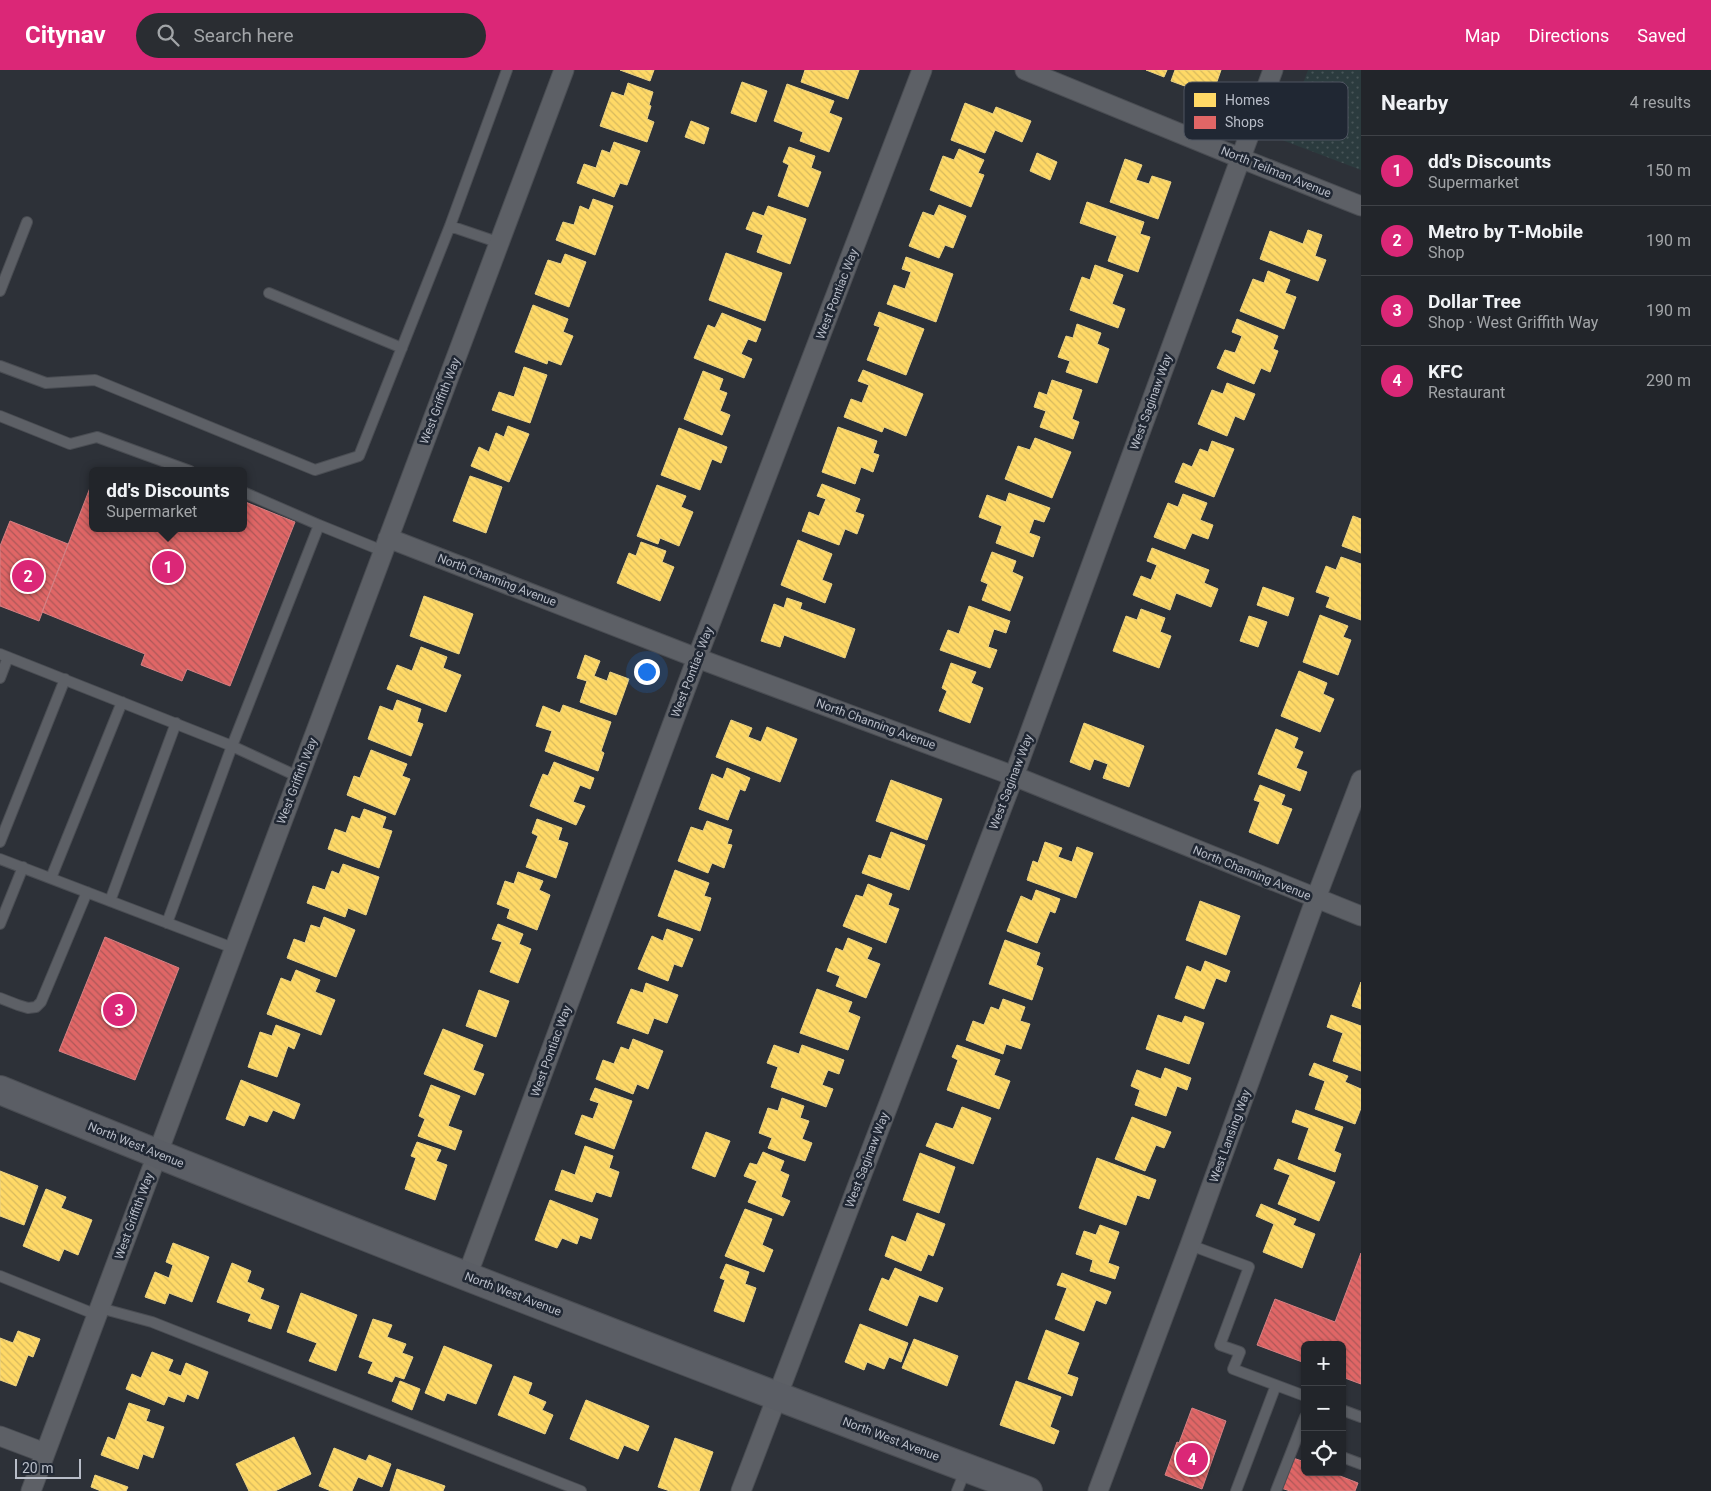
<!DOCTYPE html>
<html lang="en">
<head>
<meta charset="utf-8">
<style>
  :root { --surface:#22252a; --page:#2a2d32; --text:#f1f3f6; --muted:#a2a5a8; --line:#3f4247; --accent:#db2777 }
  body { margin:0; font-family:Roboto,sans-serif; background:var(--page); color:var(--text) }
  .controls { position:absolute; right:15px; bottom:15px; display:grid; overflow:hidden; border-radius:8px; box-shadow:0 1px 4px #0004 }
  .controls button { width:45px; height:45px; display:grid; place-items:center; padding:0; border:0; border-bottom:1px solid var(--line); background:var(--surface); color:var(--text); font:25px sans-serif }
  .scale { position:absolute; left:15px; bottom:12px; width:66px; box-sizing:border-box; padding-left:5px; border:2px solid #b8bdc8; border-top:0; font-size:14px; line-height:18px; white-space:nowrap; color:#b8bdc8; -webkit-text-stroke:4px #202733; paint-order:stroke }
  .you { position:absolute; left:646px; top:601px; width:18px; height:18px; margin:-12px; border:4px solid #fff; border-radius:50%; background:#1a73e8; box-shadow:0 0 0 8px #1a73e833 }
  .badge { display:grid; place-items:center; width:32px; height:32px; border-radius:50%; background:var(--accent); color:#fff; font-size:16px; font-weight:700 }
  .pin { position:absolute; translate:-50% -50%; border:2px solid #fff; box-shadow:0 1px 5px #0006 }
  .popup { position:absolute; left:89px; top:397px; width:158px; height:65px; box-sizing:border-box; display:grid; place-content:center; border-radius:8px; background:var(--surface); filter:drop-shadow(0 1px 4px #0005); font-size:16px; white-space:nowrap; color:var(--muted) }
  .popup b { font-size:19px; color:var(--text) }
  .popup::after { content:''; position:absolute; left:50%; top:100%; margin-left:-10px; border:10px solid transparent; border-top-color:var(--surface) }
  .list { margin:0; padding:0; list-style:none }
  h2 { display:flex; justify-content:space-between; align-items:center; height:65px; margin:0; padding:0 20px; font-size:21px }
  h2 small { font-size:16px; font-weight:400; color:var(--muted) }
  .list li { display:grid; grid-template-columns:32px 1fr auto; gap:15px; align-items:center; box-sizing:border-box; height:70px; padding:0 20px; border-top:1px solid var(--line) }
  .list b { display:block; font-size:19px; white-space:nowrap }
  .list p { margin:0; font-size:16px; white-space:nowrap; color:var(--muted) }
  .list em { font-size:16px; font-style:normal; color:var(--muted) }
  .icon { flex:none; width:28px; height:28px; fill:none; stroke:currentColor; stroke-width:2; stroke-linecap:round; stroke-linejoin:round }
  .map { position:relative; flex:none; width:1361px; height:1421px; overflow:hidden }
  header { display:flex; align-items:center; gap:30px; box-sizing:border-box; height:70px; padding:0 25px; background:var(--accent); color:#fff }
  header strong { font-size:24px }
  nav { display:flex; gap:28px; margin-inline-start:auto; font-size:18px }
  .search { width:350px; height:45px; background:var(--page); display:flex; align-items:center; gap:12px; box-sizing:border-box; padding:0 18px; border-radius:28px; color:var(--muted); font-size:19px }
  main { display:flex }
  aside { flex:1; background:var(--surface) }
  .map>svg:first-child { display:block }
  .park { fill:url(#park-dots) }
  .homes { fill:url(#homes-back-hatch); stroke:#ead183 }
  .shops { fill:url(#shops-back-hatch); stroke:#d48083 }
  .lines { fill:none; stroke-linecap:round; stroke-linejoin:round }
  .lane-casing { stroke:#4a4d53; stroke-width:12 }
  .street-casing { stroke:#4a4d53; stroke-width:21 }
  .secondary-casing { stroke:#4a4d53; stroke-width:30 }
  .lane { stroke:#5d6066; stroke-width:10 }
  .street { stroke:#5d6066; stroke-width:19 }
  .secondary { stroke:#5b5e65; stroke-width:28 }
  .labels { text-anchor:middle; stroke-width:5; stroke-linejoin:round; paint-order:stroke }
  .street-label { font-size:12px; fill:#b8bdc8; stroke:#202733 }
  .key { fill:#202733; stroke:#4e5460; stroke-width:1 }
  .key-label { font-size:14px; fill:#b8bdc8 }
</style>
</head>
<body>
<header>
<strong>Citynav</strong>
<div class="search"><svg class="icon" aria-label="search" viewBox="0 0 24 24"><circle cx="10" cy="10" r="6"/><path d="M15 15l6 6"/></svg>Search here</div>
<nav><a>Map</a><a>Directions</a><a>Saved</a></nav>
</header>
<main>
<div class="map">
<svg width="1361" height="1421" viewBox="0 0 1361 1421">
  <defs>
    <pattern id="park-dots" width="8" height="8" patternUnits="userSpaceOnUse" patternTransform="scale(1.25)"><rect width="8" height="8" fill="#2b3b3e"/><path d="M2 2h.1M6 6h.1" fill="none" stroke="#485558" stroke-width="1.8" stroke-linecap="round"/></pattern>
    <pattern id="homes-back-hatch" width="6" height="6" patternUnits="userSpaceOnUse" patternTransform="scale(1.25)"><rect width="6" height="6" fill="#ffd966"/><path d="M-1 5l2 2M0 0l6 6M5-1l2 2" fill="none" stroke="#d7b95e"/></pattern>
    <pattern id="shops-back-hatch" width="6" height="6" patternUnits="userSpaceOnUse" patternTransform="scale(1.25)"><rect width="6" height="6" fill="#e06666"/><path d="M-1 5l2 2M0 0l6 6M5-1l2 2" fill="none" stroke="#ad5859"/></pattern>
  </defs>
  <rect width="100%" height="100%" fill="#2d3138"/>
  <path class="park" d="M1308,0H1361V100L1282,70Z"/>
  <path class="homes" d="M620,0H654L650,11Z
    M805,0H859L848,29L801,12Z
    M1146,0H1167L1164,7Z
    M1175,0H1221L1212,26L1171,11Z
    M742,12L767,21L756,52L731,43Z
    M628,13L653,22L649,35L651,36L647,49L654,52L647,72L600,56L612,22L624,26Z
    M787,14L834,31L829,43L842,48L829,82L800,71L803,62L774,51Z
    M965,33L993,44L996,37L1031,51L1022,72L995,60L985,83L951,70Z
    M691,51L709,58L704,74L685,67Z
    M614,72L640,81L627,115L620,113L614,127L577,113L584,94L596,98L602,80L610,83Z
    M789,77L815,86L811,98L821,102L808,137L778,126L789,95L783,92Z
    M959,79L984,90L978,103L984,105L971,137L930,120L943,86L954,90Z
    M1037,83L1057,92L1050,110L1030,101Z
    M1125,89L1142,95L1136,110L1149,114L1152,106L1171,112L1158,149L1110,132Z
    M593,129L613,136L595,185L556,170L563,152L574,155L580,136L589,140Z
    M1087,132L1144,152L1140,164L1150,167L1138,202L1108,191L1117,166L1080,153Z
    M939,135L966,146L953,178L945,175L939,188L909,176L923,142L934,146Z
    M768,136L806,149L790,194L757,182L763,165L746,159L753,142L764,146Z
    M1308,160L1322,165L1315,186L1326,190L1318,211L1260,189L1270,161L1303,174Z
    M726,183L782,203L765,251L709,230Z
    M565,184L586,192L569,237L535,224L548,190L561,194Z
    M906,187L953,204L936,252L887,234L894,215L905,219L911,202L902,199Z
    M1095,195L1123,205L1112,234L1125,239L1118,258L1070,240L1082,207L1090,210Z
    M1268,201L1290,210L1285,223L1296,227L1284,259L1240,241L1253,209L1264,213Z
    M533,235L568,249L563,262L573,266L561,295L548,290L547,294L515,282Z
    M879,242L924,259L906,305L867,290L880,257L874,255Z
    M722,243L761,259L756,272L748,269L741,284L752,289L744,308L694,288L708,255L715,258Z
    M1237,249L1278,266L1273,279L1278,281L1270,302L1261,298L1254,314L1217,298L1225,280L1235,283L1242,266L1232,262Z
    M1077,254L1101,263L1097,274L1109,279L1097,313L1066,302L1070,291L1058,287L1066,266L1073,268Z
    M524,297L547,305L530,353L492,340L499,322L514,327Z
    M863,300L923,324L906,366L884,357L882,362L844,347L851,329L862,333L869,315L858,311Z
    M703,301L723,309L719,320L727,323L720,341L730,345L722,365L684,349Z
    M1052,310L1082,320L1072,349L1079,352L1073,369L1040,357L1046,341L1034,337L1039,322L1047,325Z
    M1227,313L1255,324L1244,350L1235,346L1227,366L1198,354L1212,320L1223,324Z
    M508,356L529,364L509,412L471,396L479,377L489,382L496,363L504,367Z
    M838,357L877,371L873,383L879,385L873,402L861,397L855,414L822,402Z
    M679,358L727,377L721,393L712,389L700,420L661,405Z
    M1035,368L1071,382L1052,428L1005,409L1018,376L1030,380Z
    M1212,371L1234,379L1214,427L1175,412L1183,393L1192,397L1200,379L1208,382Z
    M470,406L502,417L486,463L453,451Z
    M822,414L860,429L855,442L864,445L857,464L845,459L839,475L802,461L809,442L819,446L826,429L817,426Z
    M657,415L686,426L681,437L693,442L679,476L660,468L658,474L637,466Z
    M1009,423L1050,438L1044,452L1034,449L1029,463L1040,467L1033,487L996,473L1002,456L979,447L987,425L1006,432Z
    M1183,424L1207,433L1200,450L1213,455L1208,469L1192,463L1185,479L1154,467L1168,433L1178,437Z
    M1353,446L1361,449V483L1342,476Z
    M798,470L832,484L822,510L832,514L825,533L781,515Z
    M641,472L666,481L662,492L674,497L660,531L617,513L629,483L636,486Z
    M1152,478L1209,500L1204,513L1218,519L1211,537L1176,523L1170,540L1133,525L1141,506L1151,510L1157,495L1147,491Z
    M992,482L1016,491L1012,502L1023,507L1010,541L982,530L988,514L981,511Z
    M1341,487L1361,494V550L1326,537L1330,527L1316,522L1326,496L1336,500Z
    M1263,517L1294,528L1288,546L1257,535Z
    M424,526L473,544L459,584L410,566Z
    M787,528L802,533L800,539L855,559L845,588L784,565L780,577L761,571L774,534L784,538Z
    M969,536L1010,551L1006,563L994,559L988,577L997,580L990,598L940,580L948,560L959,564Z
    M1141,539L1165,548L1160,562L1171,566L1159,598L1113,581L1126,546L1137,550Z
    M1320,545L1348,556L1343,567L1351,570L1338,605L1303,592Z
    M1249,546L1267,552L1258,577L1240,571Z
    M421,577L447,587L443,598L461,605L446,642L387,619L397,595L412,601Z
    M585,585L600,591L594,606L607,611L610,602L629,609L616,645L580,632L587,611L577,608Z
    M951,593L976,602L971,613L983,618L970,653L939,641L947,621L942,618Z
    M1299,601L1327,613L1323,624L1334,629L1320,662L1281,646Z
    M397,630L421,639L417,652L423,654L411,686L368,669L380,636L393,641Z
    M563,635L611,652L601,681L604,683L598,701L545,681L552,661L536,656L543,636L560,643Z
    M731,650L752,658L748,667L761,672L767,657L797,669L780,712L716,687Z
    M1084,653L1144,676L1129,717L1103,708L1108,694L1094,689L1090,700L1070,692Z
    M1276,659L1298,668L1294,678L1303,682L1296,698L1307,702L1300,721L1258,704Z
    M371,680L407,694L402,706L410,709L395,745L347,725L354,706L360,708Z
    M554,692L594,708L590,719L580,715L573,732L585,736L576,755L530,736L543,704L548,706Z
    M727,698L750,708L745,721L740,719L728,750L699,739L712,704L723,709Z
    M891,710L942,729L927,770L876,751Z
    M1260,715L1285,725L1281,735L1292,739L1278,774L1249,762L1260,732L1254,730Z
    M364,739L386,747L382,758L392,761L379,798L328,779L335,759L346,763L352,746L360,749Z
    M537,749L562,758L558,770L568,773L556,808L526,797L538,766L532,763Z
    M707,751L732,760L727,774L732,775L724,798L712,793L708,803L678,791L691,757L703,761Z
    M891,762L925,775L909,820L862,803L869,785L881,789Z
    M1045,772L1062,778L1058,787L1072,792L1077,777L1093,783L1076,828L1027,810L1033,791L1038,793Z
    M343,794L379,807L366,845L348,838L345,847L307,833L313,816L325,820L332,801L339,804Z
    M675,800L709,813L704,826L711,828L700,861L658,846Z
    M518,802L543,811L539,820L550,825L537,860L507,848L510,839L497,834L505,811L514,814Z
    M868,814L892,824L888,835L899,839L886,873L843,856L856,825L863,827Z
    M1036,820L1060,829L1055,843L1050,841L1037,873L1007,861L1021,826L1032,831Z
    M1200,831L1240,846L1226,885L1186,870Z
    M324,847L355,860L336,907L287,888L294,869L305,873L311,855L320,858Z
    M498,854L523,864L519,874L531,879L518,913L490,902L502,872L492,869Z
    M667,859L693,869L682,897L674,894L668,911L638,899L652,866L663,871Z
    M848,868L872,878L867,889L880,894L866,928L836,916L840,906L827,901L836,878L843,881Z
    M1005,870L1040,883L1036,895L1043,898L1032,930L989,914Z
    M1205,891L1230,901L1226,912L1216,908L1204,939L1175,928L1187,896L1201,902Z
    M296,900L320,910L315,922L335,930L321,965L267,944L281,908L291,912Z
    M1361,912V939L1352,936Z
    M646,913L678,925L667,953L654,948L648,964L617,953L631,919L643,923Z
    M817,919L852,932L848,942L860,947L848,980L800,963Z
    M479,920L509,931L496,967L466,956Z
    M1003,929L1025,937L1020,951L1030,954L1021,979L1006,974L1003,984L966,970L973,951L984,955L991,937L999,940Z
    M1158,945L1182,953L1185,946L1204,953L1189,994L1146,979Z
    M1331,945L1361,956V1001L1333,991L1343,963L1327,957Z
    M276,955L300,964L294,979L288,976L277,1007L248,997L260,962L272,966Z
    M443,959L483,975L473,1000L484,1004L475,1025L424,1004Z
    M633,969L663,981L648,1019L637,1014L633,1024L596,1009L603,990L614,994L621,977L629,980Z
    M774,975L799,984L802,975L844,990L839,1004L828,1000L822,1015L833,1019L826,1037L771,1017L778,997L767,993Z
    M957,975L1000,990L994,1005L1010,1011L999,1039L947,1020L958,990L952,987Z
    M1314,993L1348,1006L1345,1012L1361,1019V1038L1355,1054L1315,1039L1325,1011L1309,1005Z
    M1165,998L1191,1008L1187,1020L1177,1016L1166,1046L1135,1035L1140,1020L1131,1016L1137,1000L1161,1009Z
    M241,1010L300,1034L294,1049L273,1040L267,1052L249,1045L244,1056L226,1049Z
    M431,1015L460,1026L448,1056L462,1061L455,1080L418,1066L425,1049L419,1046Z
    M595,1018L632,1031L614,1079L575,1064L582,1045L593,1049L599,1033L590,1030Z
    M782,1028L804,1036L800,1048L809,1051L802,1069L812,1073L805,1091L768,1078L772,1068L759,1063L768,1038L778,1041Z
    M962,1037L991,1048L973,1094L926,1076L936,1053L953,1059Z
    M1296,1040L1343,1057L1334,1081L1341,1084L1335,1102L1298,1089L1309,1058L1292,1052Z
    M1132,1047L1171,1062L1164,1078L1156,1075L1145,1101L1115,1089Z
    M706,1062L730,1071L715,1107L692,1098Z
    M417,1072L441,1080L436,1091L447,1095L435,1130L405,1119L416,1088L411,1086Z
    M585,1076L613,1086L609,1098L619,1102L611,1127L596,1122L592,1132L555,1120L562,1100L575,1105Z
    M763,1082L784,1091L780,1101L789,1105L781,1127L790,1131L783,1146L748,1132L757,1111L744,1106L750,1093L757,1095Z
    M920,1083L955,1097L939,1143L903,1130Z
    M1097,1088L1156,1110L1149,1129L1137,1125L1126,1155L1079,1138Z
    M1278,1089L1335,1112L1319,1151L1278,1134L1290,1105L1274,1099Z
    M0,1101L38,1116L24,1155L0,1146Z
    M46,1119L66,1127L61,1138L92,1150L78,1185L64,1179L59,1191L23,1176Z
    M550,1130L598,1149L591,1169L580,1165L577,1174L562,1168L557,1178L535,1170Z
    M1261,1134L1296,1149L1293,1155L1315,1164L1302,1198L1263,1182L1274,1154L1256,1146Z
    M745,1139L772,1149L762,1175L773,1180L764,1202L725,1186Z
    M917,1143L945,1154L933,1186L928,1184L921,1201L885,1186L892,1166L906,1172Z
    M1100,1155L1119,1162L1108,1193L1119,1197L1115,1209L1090,1201L1093,1190L1076,1184L1084,1161L1096,1165Z
    M173,1173L209,1187L192,1232L169,1223L165,1234L145,1227L155,1202L169,1208L173,1195L166,1192Z
    M232,1193L251,1201L247,1212L264,1219L260,1229L279,1236L271,1259L248,1251L251,1244L217,1232Z
    M726,1194L749,1202L745,1214L756,1218L744,1252L714,1241L725,1210L720,1208Z
    M895,1198L943,1218L937,1232L919,1225L907,1256L869,1240L882,1208L889,1211Z
    M1062,1203L1111,1222L1106,1234L1096,1230L1084,1261L1055,1249L1067,1218L1057,1215Z
    M301,1223L357,1245L336,1301L309,1291L317,1273L287,1262Z
    M373,1249L392,1255L387,1267L406,1274L402,1283L413,1287L404,1309L395,1306L392,1312L368,1303L373,1292L359,1287Z
    M860,1254L908,1273L901,1292L889,1287L884,1299L867,1292L864,1300L845,1292Z
    M1046,1260L1079,1273L1067,1304L1078,1308L1072,1326L1028,1309Z
    M18,1261L40,1269L33,1287L28,1285L16,1316L0,1310V1268L13,1273Z
    M914,1269L958,1286L947,1316L902,1298Z
    M444,1276L492,1295L476,1334L447,1323L444,1331L425,1323Z
    M152,1282L173,1290L168,1301L181,1306L186,1293L208,1302L198,1329L187,1324L184,1332L168,1326L164,1335L126,1319L132,1304L141,1308Z
    M514,1306L532,1313L528,1324L546,1332L542,1340L553,1345L545,1364L498,1345Z
    M400,1311L420,1319L412,1340L392,1331Z
    M1016,1311L1061,1327L1050,1357L1059,1361L1054,1374L1000,1355Z
    M586,1330L649,1356L638,1381L624,1375L618,1389L570,1369Z
    M129,1333L150,1340L146,1351L164,1357L153,1388L143,1384L138,1399L101,1385L108,1367L115,1370Z
    M294,1367L311,1404L275,1421H249L236,1394Z
    M675,1368L713,1382L699,1421H670L658,1417Z
    M334,1378L366,1391L369,1385L391,1394L382,1417L358,1407L352,1421H331L319,1416Z
    M397,1399L445,1416L443,1421H390Z
    M95,1405L128,1417L126,1421H101L91,1417Z"/>
  <path class="shops" d="M93,410V458H243V431L295,452L230,616L187,599L182,611L141,595L145,584L42,542Z
    M10,451L68,474L39,551L0,536V476Z
    M105,867L179,898L135,1010L59,981Z
    M1361,1183V1314L1342,1307V1275H1305V1293L1257,1275L1275,1229L1335,1252Z
    M1192,1338L1226,1351L1202,1419L1165,1405L1177,1372L1179,1373Z
    M1293,1388L1305,1392V1402H1330L1358,1413L1355,1421H1290L1281,1418Z"/>
  <g class="lines">
    <defs>
      <path id="lane" d="M450,156L500,173
        M0,221L27,152
        M269,223L402,278
        M0,296L46,313L95,310L315,400L359,386L450,156L507,0
        M0,346L70,374L97,367L190,401
        M243,422L319,455
        M0,584L232,676L299,707
        M0,608L8,587
        M0,772L65,609
        M0,789L233,878
        M51,808L122,632
        M110,831L176,653
        M167,853L232,676L319,455L383,481
        M0,854L23,797
        M0,928L18,935L28,938L36,937L41,932L87,822
        M1190,1175L1249,1197L1220,1275L1240,1282L1233,1299L1305,1326
        M0,1206L97,1245
        M100,1238L152,1252L581,1421
        M1342,1340L1361,1347
        M1342,1387L1361,1394
        M957,1421L966,1399
        M1236,1421L1276,1315
        M1276,1421L1305,1347"/>
      <path id="street" d="M1025,0L1240,88L1361,136
        M388,468L697,588L1014,706L1361,846
        M467,1206L697,588L922,0
        M0,1366L45,1383
        M31,1421L564,0
        M741,1421L1014,706L1273,0
        M1098,1421L1190,1175L1316,828L1361,710"/>
      <path id="secondary" d="M0,1020C340,1159 684,1292 1028,1421"/>
    </defs>
    <use href="#lane" class="lane-casing"/>
    <use href="#street" class="street-casing"/>
    <use href="#secondary" class="secondary-casing"/>
    <use href="#lane" class="lane"/>
    <use href="#street" class="street"/>
    <use href="#secondary" class="secondary"/>
  </g>
  <g class="labels">
    <g class="street-label">
      <text transform="translate(1276 102) rotate(22)" y="4">North Teilman Avenue</text>
      <text transform="translate(837 224) rotate(-69)" y="4">West Pontiac Way</text>
      <text transform="translate(440 331) rotate(-69)" y="4">West Griffith Way</text>
      <text transform="translate(1151 332) rotate(-70)" y="4">West Saginaw Way</text>
      <text transform="translate(497 510) rotate(21)" y="4">North Channing Avenue</text>
      <text transform="translate(692 602) rotate(-69)" y="4">West Pontiac Way</text>
      <text transform="translate(876 654) rotate(20)" y="4">North Channing Avenue</text>
      <text transform="translate(297 711) rotate(-69)" y="4">West Griffith Way</text>
      <text transform="translate(1011 712) rotate(-69)" y="4">West Saginaw Way</text>
      <text transform="translate(1252 803) rotate(22)" y="4">North Channing Avenue</text>
      <text transform="translate(551 981) rotate(-70)" y="4">West Pontiac Way</text>
      <text transform="translate(1230 1066) rotate(-70)" y="4">West Lansing Way</text>
      <text transform="translate(136 1075) rotate(22)" y="4">North West Avenue</text>
      <text transform="translate(867 1090) rotate(-69)" y="4">West Saginaw Way</text>
      <text transform="translate(134 1146) rotate(-70)" y="4">West Griffith Way</text>
      <text transform="translate(513 1224) rotate(21)" y="4">North West Avenue</text>
      <text transform="translate(891 1369) rotate(21)" y="4">North West Avenue</text>
    </g>
  </g>
  <rect x="1184" y="12" width="164" height="58" rx="8" class="key"/>
  <rect x="1194" y="23" width="22" height="14" fill="#ffd966"/>
  <rect x="1194" y="46" width="22" height="13" fill="#e06666"/>
  <g class="key-label">
    <text x="1225" y="35">Homes</text>
    <text x="1225" y="57">Shops</text>
  </g>
</svg>
<div class="controls">
<button>+</button>
<button>−</button>
<button><svg class="icon" aria-label="locate" viewBox="0 0 24 24"><circle cx="12" cy="12" r="6"/><path d="M12 2v4M12 18v4M2 12h4M18 12h4"/></svg></button>
</div>
<div class="scale">20 m</div>
<div class="you"></div>
<div class="pin badge" style="left:168px;top:497px">1</div>
<div class="popup"><b>dd's Discounts</b>Supermarket</div>
<div class="pin badge" style="left:28px;top:506px">2</div>
<div class="pin badge" style="left:119px;top:940px">3</div>
<div class="pin badge" style="left:1192px;top:1389px">4</div>
</div>
<aside>
<h2>Nearby<small>4 results</small></h2>
<ul class="list">
<li><span class="badge">1</span><div><b>dd's Discounts</b><p>Supermarket</p></div><em>150 m</em></li>
<li><span class="badge">2</span><div><b>Metro by T-Mobile</b><p>Shop</p></div><em>190 m</em></li>
<li><span class="badge">3</span><div><b>Dollar Tree</b><p>Shop · West Griffith Way</p></div><em>190 m</em></li>
<li><span class="badge">4</span><div><b>KFC</b><p>Restaurant</p></div><em>290 m</em></li>
</ul>
</aside>
</main>
</body>
</html>
